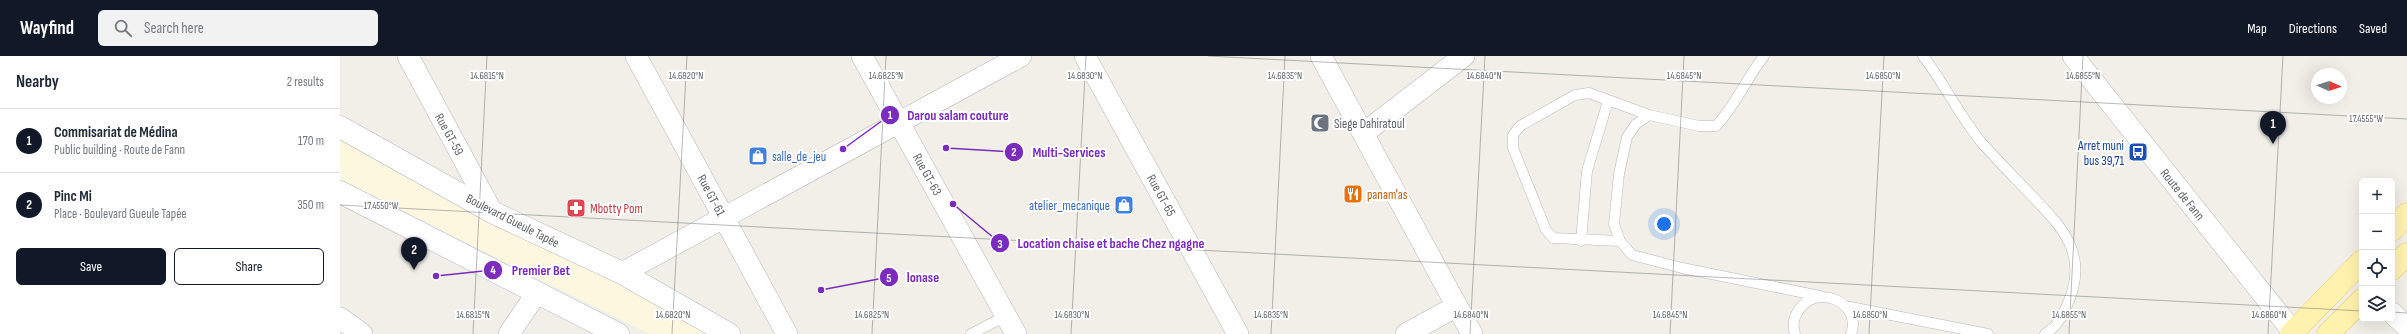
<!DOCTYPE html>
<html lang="en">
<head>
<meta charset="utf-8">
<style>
  :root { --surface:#fff; --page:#f2f2f3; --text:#1f2937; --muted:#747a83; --line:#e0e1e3; --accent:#111827 }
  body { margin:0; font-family:"Sofia Sans Condensed",sans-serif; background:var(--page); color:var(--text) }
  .controls { position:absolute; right:12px; bottom:12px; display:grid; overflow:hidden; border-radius:6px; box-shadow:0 4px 16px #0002 }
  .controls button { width:36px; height:36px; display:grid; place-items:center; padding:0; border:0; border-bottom:1px solid var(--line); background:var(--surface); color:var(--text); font:20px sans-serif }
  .compass { position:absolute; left:1971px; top:12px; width:36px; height:36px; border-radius:50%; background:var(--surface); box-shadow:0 4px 16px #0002; rotate:93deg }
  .you { position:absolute; left:1324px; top:168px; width:14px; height:14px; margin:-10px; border:3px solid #fff; border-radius:50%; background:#1a73e8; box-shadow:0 0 0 6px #1a73e833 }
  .badge { display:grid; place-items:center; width:26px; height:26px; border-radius:50%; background:var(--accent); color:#fff; font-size:13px; font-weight:700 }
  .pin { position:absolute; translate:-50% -33px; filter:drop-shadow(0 1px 2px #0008) }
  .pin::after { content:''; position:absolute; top:21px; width:14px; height:12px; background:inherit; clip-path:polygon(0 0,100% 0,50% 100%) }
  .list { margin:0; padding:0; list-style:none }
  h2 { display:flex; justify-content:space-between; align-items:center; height:52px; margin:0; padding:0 16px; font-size:17px }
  h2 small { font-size:13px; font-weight:400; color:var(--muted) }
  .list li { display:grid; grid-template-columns:26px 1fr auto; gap:12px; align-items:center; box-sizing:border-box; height:64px; padding:0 16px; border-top:1px solid var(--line) }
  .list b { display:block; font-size:15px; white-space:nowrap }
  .list p { margin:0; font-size:13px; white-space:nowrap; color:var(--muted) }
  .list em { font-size:13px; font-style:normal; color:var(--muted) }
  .actions { display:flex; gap:8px; padding:12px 16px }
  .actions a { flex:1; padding:9px 0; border:1px solid var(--accent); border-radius:6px; text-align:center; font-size:14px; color:var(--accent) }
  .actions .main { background:var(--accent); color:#fff }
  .icon { flex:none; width:22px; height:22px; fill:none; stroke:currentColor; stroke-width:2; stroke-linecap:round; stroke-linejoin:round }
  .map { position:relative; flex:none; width:2067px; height:278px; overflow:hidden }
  header { display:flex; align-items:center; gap:24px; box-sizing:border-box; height:56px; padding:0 20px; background:var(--accent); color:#fff }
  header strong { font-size:19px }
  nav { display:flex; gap:22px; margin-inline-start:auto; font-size:14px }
  .search { width:280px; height:36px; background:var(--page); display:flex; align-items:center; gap:10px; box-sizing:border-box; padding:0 14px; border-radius:6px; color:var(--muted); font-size:15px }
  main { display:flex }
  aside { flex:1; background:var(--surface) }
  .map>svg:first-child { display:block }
  .commercial { fill:#fef7e0 }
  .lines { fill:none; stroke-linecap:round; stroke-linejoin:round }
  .lane-casing { stroke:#b5b8bc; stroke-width:11 }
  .street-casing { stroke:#b5b8bc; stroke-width:22 }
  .secondary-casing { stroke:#b6babf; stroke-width:23 }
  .primary-casing { stroke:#f2c960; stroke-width:23 }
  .lane { stroke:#fff; stroke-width:10 }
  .street { stroke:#fff; stroke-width:21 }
  .secondary { stroke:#fff; stroke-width:22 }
  .primary { stroke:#fff2af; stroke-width:22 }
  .ticks { fill:none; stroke:#5f6368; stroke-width:1; stroke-opacity:0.45 }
  .labels { text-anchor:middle; stroke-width:4; stroke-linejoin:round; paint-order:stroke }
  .worship-label { font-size:13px; fill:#5b616d; stroke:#fff; text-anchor:start }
  .street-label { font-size:13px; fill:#5f6368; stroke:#fff }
  .transit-label { font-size:13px; fill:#164399; stroke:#fff; text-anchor:end }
  .shop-label { font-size:13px; fill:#366cbe; stroke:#fff; text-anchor:start }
  .food-label { font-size:13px; fill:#c56008; stroke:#fff; text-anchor:start }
  .health-label { font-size:13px; fill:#be3a42; stroke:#fff; text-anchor:start }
  .ticks-label { font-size:10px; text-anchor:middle; fill:#5f6368; stroke:#fff; stroke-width:4; stroke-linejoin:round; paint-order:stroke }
  .leader { fill:none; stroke:#7b2cbf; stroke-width:1.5 }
  .callout-dot { fill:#7b2cbf; stroke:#fff; stroke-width:1.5 }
  .mark-label { font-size:12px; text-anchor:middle; font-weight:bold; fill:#fff }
  .callout-label { font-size:14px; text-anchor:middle; font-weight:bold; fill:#7b2cbf; stroke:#fff; stroke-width:4; stroke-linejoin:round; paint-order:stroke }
</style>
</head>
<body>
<header>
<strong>Wayfind</strong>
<div class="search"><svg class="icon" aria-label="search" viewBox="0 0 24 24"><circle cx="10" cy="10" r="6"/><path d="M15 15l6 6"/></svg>Search here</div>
<nav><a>Map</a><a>Directions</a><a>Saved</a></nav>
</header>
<main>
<aside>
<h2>Nearby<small>2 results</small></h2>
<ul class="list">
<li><span class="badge">1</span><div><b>Commisariat de Médina</b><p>Public building · Route de Fann</p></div><em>170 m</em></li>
<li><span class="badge">2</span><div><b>Pinc Mi</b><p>Place · Boulevard Gueule Tapée</p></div><em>350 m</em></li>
</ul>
<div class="actions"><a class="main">Save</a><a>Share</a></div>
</aside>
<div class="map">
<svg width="2067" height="278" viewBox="0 0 2067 278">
  <rect width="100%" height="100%" fill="#f1efe8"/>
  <path class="commercial" d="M0,72L385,278H309L0,123Z"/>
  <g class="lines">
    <defs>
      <path id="lane" d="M1424,0C1406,23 1396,49 1376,70H1359L1309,59L1296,68L1287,81L1279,118L1274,168L1280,185L1292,199L1342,212L1480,240
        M1583,0C1604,27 1619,59 1641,86C1658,105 1676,123 1693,141C1722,171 1747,197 1730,242C1724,257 1719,269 1705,278
        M1241,185L1247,115L1268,45
        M1280,185L1213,182L1206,174L1173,92V79L1180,70L1235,39L1249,37L1309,59
        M1505,250L1648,278
        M631,278L666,260
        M1455,278C1453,271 1453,263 1457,257C1474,225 1523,246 1511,278"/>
      <path id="street" d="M68,0L152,156
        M296,0L447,278
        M522,0L676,278
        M745,0L898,278
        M981,0L1132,278
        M1733,0L1953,276
        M1024,77L1124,0
        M282,217L681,0
        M2052,257L2067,271
        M0,262L22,278
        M169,278L196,238
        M1066,278L1117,250"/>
      <path id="secondary" d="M0,71L152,156L282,217L389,278
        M0,136L278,278"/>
      <path id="primary" d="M2052,174L2067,158
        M2052,213L2067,198
        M1951,278L2022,205
        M1988,278L2022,244"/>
    </defs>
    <use href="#lane" class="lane-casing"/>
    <use href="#street" class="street-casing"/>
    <use href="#secondary" class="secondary-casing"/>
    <use href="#primary" class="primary-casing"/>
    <use href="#lane" class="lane"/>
    <use href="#street" class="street"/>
    <use href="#secondary" class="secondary"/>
    <use href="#primary" class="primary"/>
  </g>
  <path class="ticks" d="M868,0L2067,63M0,149L2022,255M2052,256L2067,257M133,278L147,0M332,278L347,0M532,278L546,0M731,278L746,0M931,278L945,0M1130,278L1145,0M1330,278L1344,0M1529,278L1544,0M1729,278L1743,0M1928,278L1943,0"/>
  <defs>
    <symbol id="mosque-square" viewBox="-11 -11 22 22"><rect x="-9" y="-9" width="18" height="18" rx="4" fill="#6b7280" stroke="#fff"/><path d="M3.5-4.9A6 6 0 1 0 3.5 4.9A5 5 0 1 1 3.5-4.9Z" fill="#fff"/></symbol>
    <symbol id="bus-square" viewBox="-11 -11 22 22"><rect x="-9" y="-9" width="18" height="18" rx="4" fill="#1a4fb4" stroke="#fff"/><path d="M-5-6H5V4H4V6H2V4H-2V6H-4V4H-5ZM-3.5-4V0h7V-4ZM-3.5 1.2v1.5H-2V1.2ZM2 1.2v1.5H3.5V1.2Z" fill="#fff"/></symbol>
    <symbol id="shop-square" viewBox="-11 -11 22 22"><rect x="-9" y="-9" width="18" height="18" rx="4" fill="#3f7fe0" stroke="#fff"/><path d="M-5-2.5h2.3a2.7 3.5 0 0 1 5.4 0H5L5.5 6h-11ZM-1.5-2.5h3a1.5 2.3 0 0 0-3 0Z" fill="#fff"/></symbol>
    <symbol id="restaurant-square" viewBox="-11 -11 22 22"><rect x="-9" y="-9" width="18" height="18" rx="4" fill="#e8710a" stroke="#fff"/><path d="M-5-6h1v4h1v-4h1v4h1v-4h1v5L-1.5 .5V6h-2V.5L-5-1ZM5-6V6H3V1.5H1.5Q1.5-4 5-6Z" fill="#fff"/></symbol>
    <symbol id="pharmacy-square" viewBox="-11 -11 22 22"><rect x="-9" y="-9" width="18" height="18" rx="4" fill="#e0444e" stroke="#fff"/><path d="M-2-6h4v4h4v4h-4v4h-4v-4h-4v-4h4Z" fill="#fff"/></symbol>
  </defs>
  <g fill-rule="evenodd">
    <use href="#mosque-square" x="969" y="56" width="22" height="22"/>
    <use href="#bus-square" x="1787" y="85" width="22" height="22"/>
    <use href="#shop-square" x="407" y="89" width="22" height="22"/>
    <use href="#restaurant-square" x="1002" y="127" width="22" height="22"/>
    <use href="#shop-square" x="773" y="138" width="22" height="22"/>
    <use href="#pharmacy-square" x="225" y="141" width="22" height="22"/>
  </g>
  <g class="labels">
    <g class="worship-label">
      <text x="994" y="72">Siege Dahiratoul</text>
    </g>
    <g class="street-label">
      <text transform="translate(110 78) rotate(61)" y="5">Rue GT-59</text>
      <text transform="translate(588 118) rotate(61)" y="5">Rue GT-63</text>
      <text transform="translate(1843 138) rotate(51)" y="5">Route de Fann</text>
      <text transform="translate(372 139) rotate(62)" y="5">Rue GT-61</text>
      <text transform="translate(822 139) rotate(61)" y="5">Rue GT-65</text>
      <text transform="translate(173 164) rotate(27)" y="5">Boulevard Gueule Tapée</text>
    </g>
    <g class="transit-label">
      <text x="1784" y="94">Arret muni<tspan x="1784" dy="15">bus 39,71</tspan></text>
    </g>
    <g class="shop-label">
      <text x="432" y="105">salle_de_jeu</text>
      <text x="770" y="154" text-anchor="end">atelier_mecanique</text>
    </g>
    <g class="food-label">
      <text x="1027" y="143">panam'as</text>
    </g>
    <g class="health-label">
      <text x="250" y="157">Mbotty Pom</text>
    </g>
  </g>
  <g class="ticks-label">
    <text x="147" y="23">14.6815°N</text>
    <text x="346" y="23">14.6820°N</text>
    <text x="546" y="23">14.6825°N</text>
    <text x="745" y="23">14.6830°N</text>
    <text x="945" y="23">14.6835°N</text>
    <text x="1144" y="23">14.6840°N</text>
    <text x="1344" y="23">14.6845°N</text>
    <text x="1543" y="23">14.6850°N</text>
    <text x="1743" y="23">14.6855°N</text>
    <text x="2026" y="66">17.4555°W</text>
    <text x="41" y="153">17.4550°W</text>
    <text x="133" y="262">14.6815°N</text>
    <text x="333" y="262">14.6820°N</text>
    <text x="532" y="262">14.6825°N</text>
    <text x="732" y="262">14.6830°N</text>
    <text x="931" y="262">14.6835°N</text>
    <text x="1131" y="262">14.6840°N</text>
    <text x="1330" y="262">14.6845°N</text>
    <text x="1530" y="262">14.6850°N</text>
    <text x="1729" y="262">14.6855°N</text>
    <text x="1929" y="262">14.6860°N</text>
  </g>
  <path class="leader" d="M503 93L550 59M606 92L674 96M613 148L660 187M96 220L153 214M481 234L549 221"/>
  <g class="callout-dot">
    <circle cx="503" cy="93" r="4"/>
    <circle cx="606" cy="92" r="4"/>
    <circle cx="613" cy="148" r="4"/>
    <circle cx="96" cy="220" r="4"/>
    <circle cx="481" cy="234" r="4"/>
    <circle cx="550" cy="59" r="10"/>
    <circle cx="674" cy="96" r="10"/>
    <circle cx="660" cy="187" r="10"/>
    <circle cx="153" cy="214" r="10"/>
    <circle cx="549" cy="221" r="10"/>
  </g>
  <g class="mark-label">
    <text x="550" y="63">1</text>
    <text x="674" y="100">2</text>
    <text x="660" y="192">3</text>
    <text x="153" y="218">4</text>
    <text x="549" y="226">5</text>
  </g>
  <g class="callout-label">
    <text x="618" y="64">Darou salam couture</text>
    <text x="729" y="101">Multi-Services</text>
    <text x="771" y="192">Location chaise et bache Chez ngagne</text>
    <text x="201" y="219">Premier Bet</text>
    <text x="583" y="226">lonase</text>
  </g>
</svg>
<div class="controls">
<button>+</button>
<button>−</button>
<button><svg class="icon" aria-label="locate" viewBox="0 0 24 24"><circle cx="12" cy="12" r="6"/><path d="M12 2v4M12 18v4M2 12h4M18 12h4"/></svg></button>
<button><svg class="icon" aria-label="layers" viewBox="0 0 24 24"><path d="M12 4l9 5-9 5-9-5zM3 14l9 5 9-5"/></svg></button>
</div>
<svg class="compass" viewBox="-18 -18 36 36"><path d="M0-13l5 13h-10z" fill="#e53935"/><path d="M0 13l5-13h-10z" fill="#747a83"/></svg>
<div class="you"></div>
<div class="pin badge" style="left:1933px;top:88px">1</div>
<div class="pin badge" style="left:74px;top:214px">2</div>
</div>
</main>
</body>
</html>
